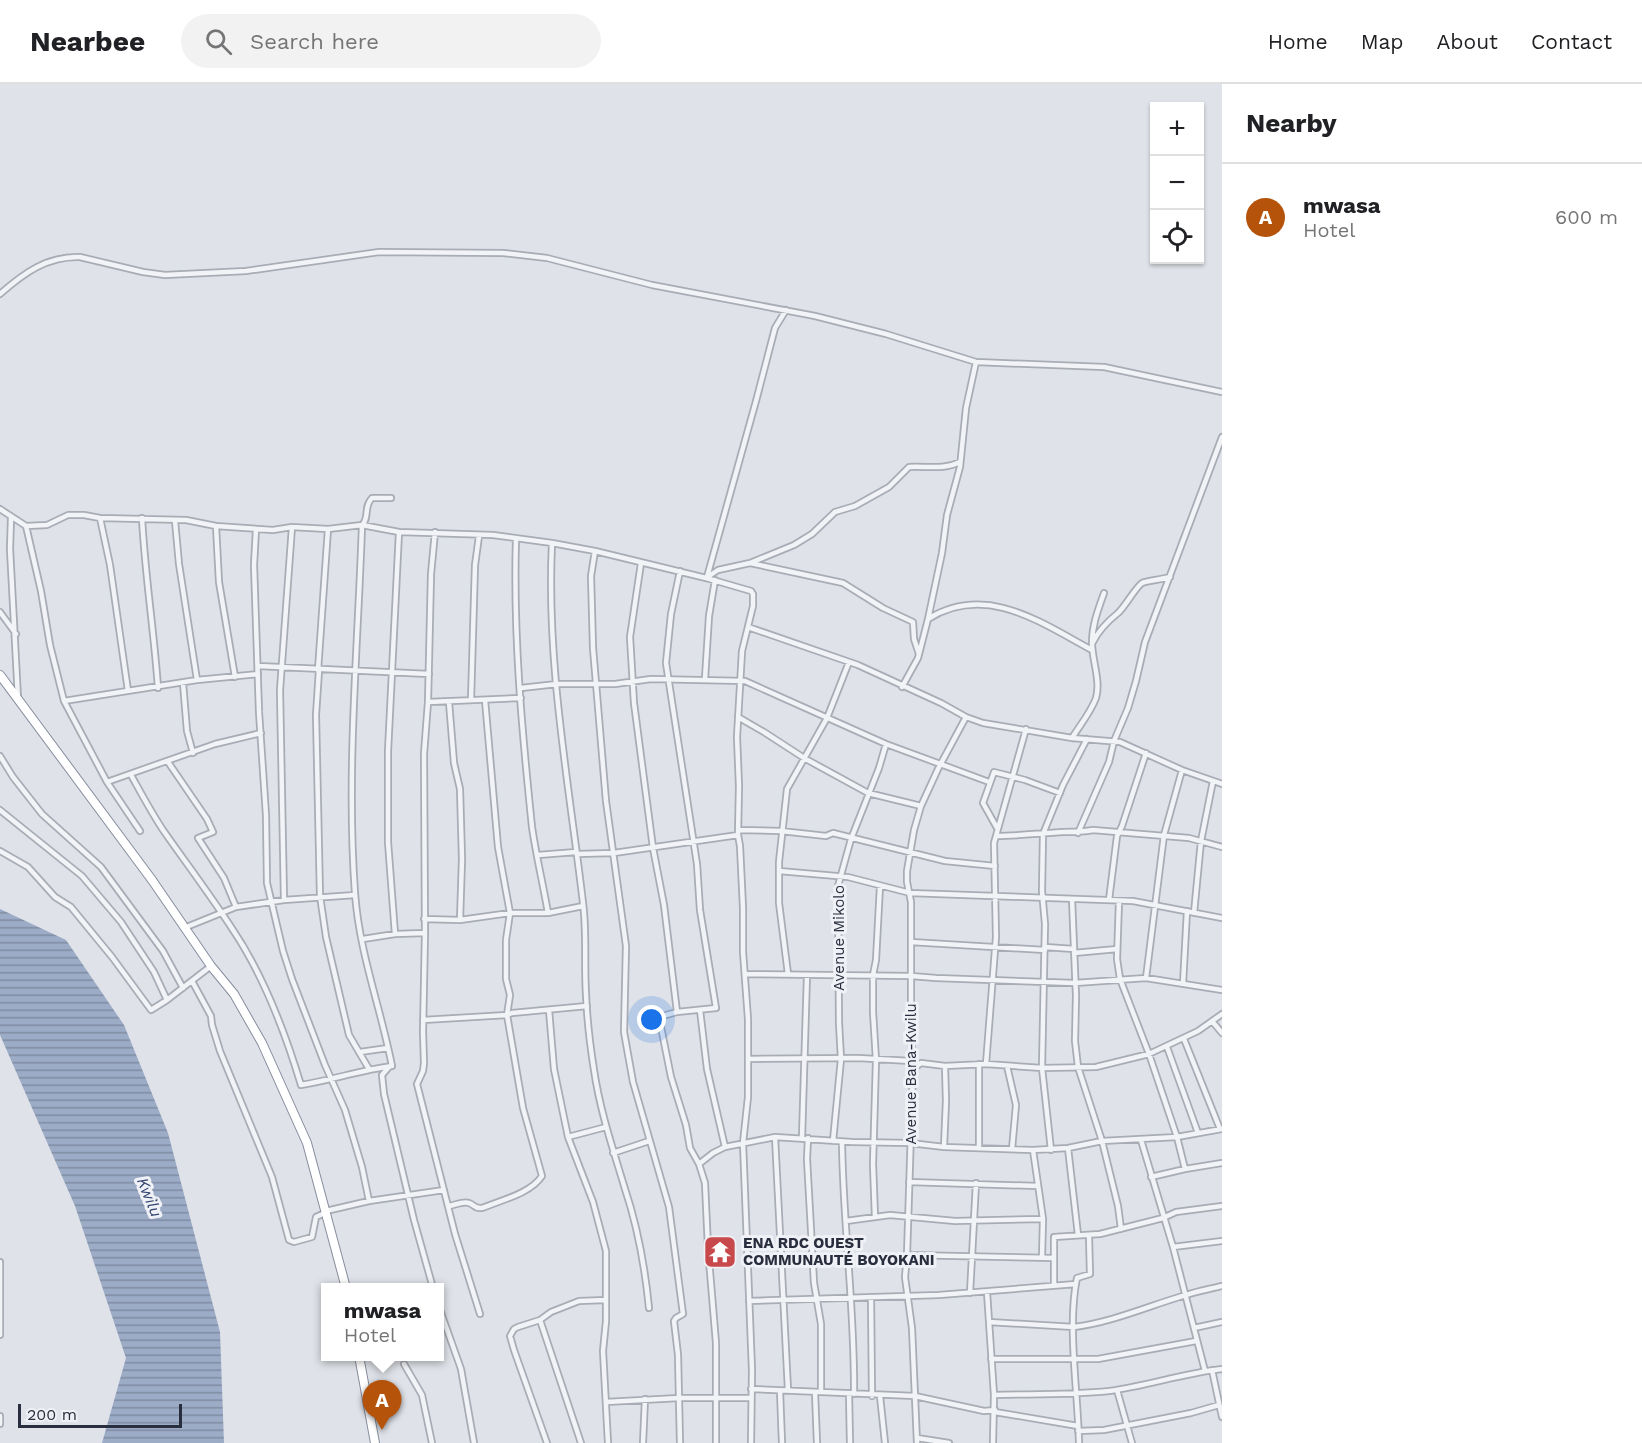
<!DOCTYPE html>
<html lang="en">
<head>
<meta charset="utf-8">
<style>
  :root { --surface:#fff; --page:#f2f2f2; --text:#202124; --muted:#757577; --line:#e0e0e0; --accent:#b45309 }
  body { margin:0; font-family:"Work Sans",sans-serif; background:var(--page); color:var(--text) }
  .controls { position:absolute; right:18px; top:18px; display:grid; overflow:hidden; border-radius:0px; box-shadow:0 2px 4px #0004 }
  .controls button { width:54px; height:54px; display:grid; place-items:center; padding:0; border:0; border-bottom:2px solid var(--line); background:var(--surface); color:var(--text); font:30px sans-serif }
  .scale { position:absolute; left:18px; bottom:15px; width:164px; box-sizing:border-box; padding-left:6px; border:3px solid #292e3e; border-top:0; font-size:16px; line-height:21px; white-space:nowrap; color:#292e3e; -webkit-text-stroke:4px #eff1f6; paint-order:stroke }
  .you { position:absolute; left:652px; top:936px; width:21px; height:21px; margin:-15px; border:4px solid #fff; border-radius:50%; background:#1a73e8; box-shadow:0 0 0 9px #1a73e833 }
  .badge { display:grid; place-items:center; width:39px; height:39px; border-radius:50%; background:var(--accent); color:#fff; font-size:20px; font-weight:700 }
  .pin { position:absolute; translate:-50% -50px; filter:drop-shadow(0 2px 3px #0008) }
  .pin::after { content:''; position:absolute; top:32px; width:21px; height:18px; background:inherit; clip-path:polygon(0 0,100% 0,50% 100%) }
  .popup { position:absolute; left:321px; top:1199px; width:123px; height:78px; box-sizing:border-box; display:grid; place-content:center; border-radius:0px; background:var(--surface); filter:drop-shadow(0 2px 4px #0005); font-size:20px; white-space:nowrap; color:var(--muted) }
  .popup b { font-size:22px; color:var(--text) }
  .popup::after { content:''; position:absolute; left:50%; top:100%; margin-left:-12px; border:12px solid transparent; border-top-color:var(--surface) }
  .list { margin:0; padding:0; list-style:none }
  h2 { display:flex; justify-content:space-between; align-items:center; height:78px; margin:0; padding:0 24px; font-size:26px }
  h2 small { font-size:20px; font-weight:400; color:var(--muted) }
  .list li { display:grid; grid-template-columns:39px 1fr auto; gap:18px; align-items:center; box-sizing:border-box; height:108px; padding:0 24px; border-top:2px solid var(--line) }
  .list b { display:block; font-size:22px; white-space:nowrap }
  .list p { margin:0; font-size:20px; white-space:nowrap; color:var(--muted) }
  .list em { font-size:20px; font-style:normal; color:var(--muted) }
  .icon { flex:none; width:33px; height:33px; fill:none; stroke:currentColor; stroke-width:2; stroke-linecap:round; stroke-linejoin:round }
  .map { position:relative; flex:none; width:1222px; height:1359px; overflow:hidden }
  header { display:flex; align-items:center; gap:36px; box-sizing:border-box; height:84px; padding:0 30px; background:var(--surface); border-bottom:2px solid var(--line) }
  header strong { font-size:28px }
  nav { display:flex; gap:33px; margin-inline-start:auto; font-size:21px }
  .search { width:420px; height:54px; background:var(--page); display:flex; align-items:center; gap:15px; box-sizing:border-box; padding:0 21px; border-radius:33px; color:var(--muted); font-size:22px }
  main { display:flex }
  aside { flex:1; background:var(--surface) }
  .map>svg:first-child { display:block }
  .water { fill:url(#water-rules) }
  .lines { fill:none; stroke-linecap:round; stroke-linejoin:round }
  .street-casing { stroke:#a8acb5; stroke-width:8 }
  .highway-casing { stroke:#878d9e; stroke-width:10 }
  .street { stroke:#f2f3f6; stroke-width:4.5 }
  .highway { stroke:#fff; stroke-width:8 }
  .labels { text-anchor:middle; stroke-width:6; stroke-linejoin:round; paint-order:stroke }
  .street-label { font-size:15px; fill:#292e3e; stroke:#eff1f6 }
  .poi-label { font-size:15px; font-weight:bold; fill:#292e3e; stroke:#eff1f6; text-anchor:start }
  .water-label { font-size:16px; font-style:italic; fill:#354770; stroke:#eff1f6 }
</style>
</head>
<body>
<header>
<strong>Nearbee</strong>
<div class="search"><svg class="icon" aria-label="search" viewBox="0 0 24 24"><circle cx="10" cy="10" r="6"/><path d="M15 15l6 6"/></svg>Search here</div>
<nav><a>Home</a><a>Map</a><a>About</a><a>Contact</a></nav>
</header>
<main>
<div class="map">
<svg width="1222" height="1359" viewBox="0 0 1222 1359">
  <defs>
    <pattern id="water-rules" width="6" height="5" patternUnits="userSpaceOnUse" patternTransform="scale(1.5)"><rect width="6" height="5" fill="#9cabc6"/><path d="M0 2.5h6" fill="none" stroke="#7f8ca2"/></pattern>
  </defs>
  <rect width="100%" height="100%" fill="#dfe2e8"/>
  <path class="water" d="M0,825L66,856L124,941L168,1049L220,1248L224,1359H102L126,1274L75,1122L0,951Z"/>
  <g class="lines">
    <defs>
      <path id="street" d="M0,210C24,189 47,172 80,173L143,188L165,191L246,187L379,168L503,169L547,174L652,201L815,232L886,250L976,278L1104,283L1222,308
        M391,414H372C363,423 370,434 362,441C358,563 346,687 355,809C359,868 381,925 392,982
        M0,425L26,442L47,441L68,431H84L100,434L186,436L216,442L273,446L292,443L328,445L362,441L399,448L493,451L552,459L595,467L706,494L751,507L753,510V522L742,567L737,653L739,702L738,751L740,762L743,824V868L748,935V1013L743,1059L752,1286L751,1359
        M11,434L10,465L18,614
        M100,434L110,481L128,607
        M142,434C145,491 154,547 158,604
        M175,437L179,480L197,596
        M26,442L41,507L50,561L64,617L107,698L140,747
        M216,442L219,498L235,593
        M256,445L254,481L259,628L266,731L267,799L283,867L292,895L325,981L345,1026L362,1083L369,1117
        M435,448L431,490L428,618L424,670L425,849L423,948L424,979L423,987L417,1000L455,1150L480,1230
        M516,454C513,551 522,647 532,743C536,771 543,800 548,829
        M552,459C546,579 569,700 583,819C587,849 584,880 586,910C587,935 590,961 594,986C600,1027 613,1065 625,1105C638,1144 645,1184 649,1224
        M595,467L591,492L593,564L606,717L626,862L624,948L633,998L669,1123L683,1230L676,1234L674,1237L678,1271L680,1359
        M641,479L630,553L634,619L653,764L664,821L677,928
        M750,479L843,499L883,524L913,538L914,555L919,570
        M680,487L671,530L666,579L697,780L700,826L716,924L677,928L659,933L671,993L686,1041L690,1064L699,1080L705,1099L708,1164L716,1259V1359
        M707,493L756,317L775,244L786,226
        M706,494L718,486L750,479L794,461L812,450L835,428L855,422L889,403L909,383C927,382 944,386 960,378
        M0,528L16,550
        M928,535C986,499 1040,538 1092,566
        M748,543L858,581L941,619L966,633L983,639L1072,654L1120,658L1182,686L1222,700
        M1093,558C1099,546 1108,537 1118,529C1125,523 1135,504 1142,499C1146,497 1164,495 1170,493
        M258,582L429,590
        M318,586L328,445
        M319,586L316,631L320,812L326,853L349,951L369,985
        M705,595L709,532L715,496
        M183,599L187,647L193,669
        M902,603L918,574L928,535L942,469L947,431L960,383L966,324L976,278
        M521,604L557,600H615L651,595L745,597L886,660L989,698
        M471,616L475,481L479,452
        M64,617L197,596L258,590
        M428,618L521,614
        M449,618L454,679L460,705L462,775L460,836
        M738,633L764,648L804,674L868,709L921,722
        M1072,654C1080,641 1091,628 1096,614C1101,597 1092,576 1092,559C1092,541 1098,526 1104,509
        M0,672L13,693L42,730L101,783L163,867L183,904
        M168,678L207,735L213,748L198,754L224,794L236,823
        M131,691C141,709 151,728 163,746C186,779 211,812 233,846C264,892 285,948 301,1001C332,996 361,986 392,982
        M107,698L215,660L261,649
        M0,726L82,792L121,838L154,888L167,916
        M997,744L983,719L994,688L1025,696L1060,709
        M738,746L781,747L826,752L833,749L945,777L995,782
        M1078,749L1109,678L1114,657L1128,624L1136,597L1145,558L1222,353
        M996,752C1019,752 1041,749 1064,748C1075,748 1083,748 1093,746L1189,754L1222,763
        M0,767L28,783L55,813L71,823L112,873L151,926L167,916L211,882
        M577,770L614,769L738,751
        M538,771L576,768
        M779,787L848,793L910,809L1133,817L1222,834
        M1072,815L1076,912L1075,957L1078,983L1102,1057L1118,1122L1121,1145
        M284,816L280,606L292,443
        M1109,816L1117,752L1122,742L1146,669
        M1119,817L1117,875L1120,895L1149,970L1177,1053L1185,1085
        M1194,829L1201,757L1213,697
        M424,835L460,836L510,829H548L583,822
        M184,844L236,823L284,816L355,811
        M395,850L388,758V667L399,448
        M363,855L395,850L425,849
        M911,858L1045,866
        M1045,863L1074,865
        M1074,869L1117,865
        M746,890L911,892L936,894L1075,899L1146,894L1222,906
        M788,890L779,819V778L787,705L827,634L849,578
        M1146,894L1164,751L1182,686
        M192,897L211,932L212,941L220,967L272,1093L289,1156L294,1158L312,1153L316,1133L327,1128
        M1183,900L1187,827
        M549,926L554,985L568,1053L593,1118L606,1167V1237L603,1267L608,1359
        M700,926L707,985L725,1063
        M423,936L507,931L512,929L587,922
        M1212,937L1222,949
        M1184,955L1220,1045
        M1167,963L1198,1049
        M360,968L388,964
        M748,975L858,974L911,977
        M986,980L996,853L994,759L1026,645
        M1007,982L1016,1021L1012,1065
        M389,983L382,991L384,1010L414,1136L433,1204
        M913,985L921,979L945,982L986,980L1042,984L1096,983L1149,970L1198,947L1222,930
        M568,1053L606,1043
        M775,1053L788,1306
        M802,1054L807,891
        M808,1054L807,1075L814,1199L821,1240V1307
        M1141,1056L1173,1163L1205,1287
        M833,1057L841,975L839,939L838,802L851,755L879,684L886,660
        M842,1058C843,1142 855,1225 854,1310
        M944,1063L946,1017L945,982
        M979,1063V980
        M1068,1064L1078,1151
        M1033,1066L1043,1135L1042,1173
        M1051,1066L1042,984L1045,840L1042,807L1043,750L1063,701L1087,655
        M613,1069L649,1057
        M699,1080L713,1069L725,1063L775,1053L852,1058L910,1059L944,1063L1033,1066L1068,1064L1102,1057L1177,1053L1222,1045
        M1151,1093L1185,1085L1222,1079
        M909,1098L1038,1102
        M449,1122C455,1121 463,1117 469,1119C475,1121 474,1125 482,1124C501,1116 530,1110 542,1092L523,1024L507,931L510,911L506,895V856L510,829L498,763L485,616
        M326,1127L369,1117L444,1106
        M875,1133L873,1080L876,976L873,928V891L876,876L880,802
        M846,1137L890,1131L955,1137L1043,1135
        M1173,1163L1222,1157
        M907,1171L1054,1174
        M0,1178V1251
        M1054,1201V1153L1100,1150L1163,1134L1176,1128L1222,1122
        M987,1208L994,1311L993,1359
        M970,1209L976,1099
        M871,1213L872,1312
        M749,1217L939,1211L1076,1200
        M439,1223L461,1285L474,1359
        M540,1236L581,1359
        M989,1238L1074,1243C1113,1238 1148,1222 1186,1211C1198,1207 1210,1205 1222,1202
        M1194,1244L1222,1238
        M991,1275H1098L1196,1257
        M404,1280L422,1311L432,1359
        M1212,1286L1222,1333
        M751,1305L915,1312L984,1327L995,1326
        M1117,1306L1132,1359
        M780,1307L782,1359
        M815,1308L817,1359
        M849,1309L850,1359
        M994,1311C1032,1310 1071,1311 1109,1307C1147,1302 1184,1289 1222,1285
        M880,1312L885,1359
        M606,1318L679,1314H751
        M995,1328L1078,1342
        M0,1332V1340
        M1078,1347L1104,1346L1191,1329L1219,1321
        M917,1354L949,1359
        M547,1359L514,1266L510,1252L514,1245L518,1243L540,1236L551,1228L579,1217L606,1216
        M643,1359L645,1315
        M917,1359L912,1244L905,1193L907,1171L913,985L911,946V818L907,798V787L914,746L921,722L938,685L966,633
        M1079,1359C1078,1309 1067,1241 1077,1194L1090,1190L1089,1152"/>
      <path id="highway" d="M0,591L152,796L211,882L234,910L262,959L307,1059L346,1204
        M359,1272L375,1359"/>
    </defs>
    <use href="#street" class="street-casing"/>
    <use href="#highway" class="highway-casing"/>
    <use href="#street" class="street"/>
    <use href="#highway" class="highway"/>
  </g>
  <defs>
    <symbol id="temple-square" viewBox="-11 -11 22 22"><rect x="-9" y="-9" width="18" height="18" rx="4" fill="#c8494b" stroke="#eff1f6"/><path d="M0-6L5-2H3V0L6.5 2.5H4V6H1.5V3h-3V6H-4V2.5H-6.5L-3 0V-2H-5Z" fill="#fff"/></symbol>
  </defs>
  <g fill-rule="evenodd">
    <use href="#temple-square" x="701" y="1149" width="38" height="38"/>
  </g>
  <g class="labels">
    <g class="street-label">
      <text transform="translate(839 854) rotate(-90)" y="5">Avenue Mikolo</text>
      <text transform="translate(911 990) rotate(-90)" y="5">Avenue Bana-Kwilu</text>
    </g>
    <g class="poi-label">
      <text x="743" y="1164">ENA RDC OUEST<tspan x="743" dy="17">COMMUNAUTÉ BOYOKANI</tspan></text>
    </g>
    <g class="water-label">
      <text transform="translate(150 1113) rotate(68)" y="6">Kwilu</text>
    </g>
  </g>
</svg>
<div class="controls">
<button>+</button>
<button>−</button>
<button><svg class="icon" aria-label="locate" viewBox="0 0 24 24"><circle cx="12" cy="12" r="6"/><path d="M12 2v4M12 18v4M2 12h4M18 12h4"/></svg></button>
</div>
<div class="scale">200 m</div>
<div class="you"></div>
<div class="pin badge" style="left:382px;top:1346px">A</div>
<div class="popup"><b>mwasa</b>Hotel</div>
</div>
<aside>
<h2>Nearby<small></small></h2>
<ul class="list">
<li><span class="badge">A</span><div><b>mwasa</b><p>Hotel</p></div><em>600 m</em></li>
</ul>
</aside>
</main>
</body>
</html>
